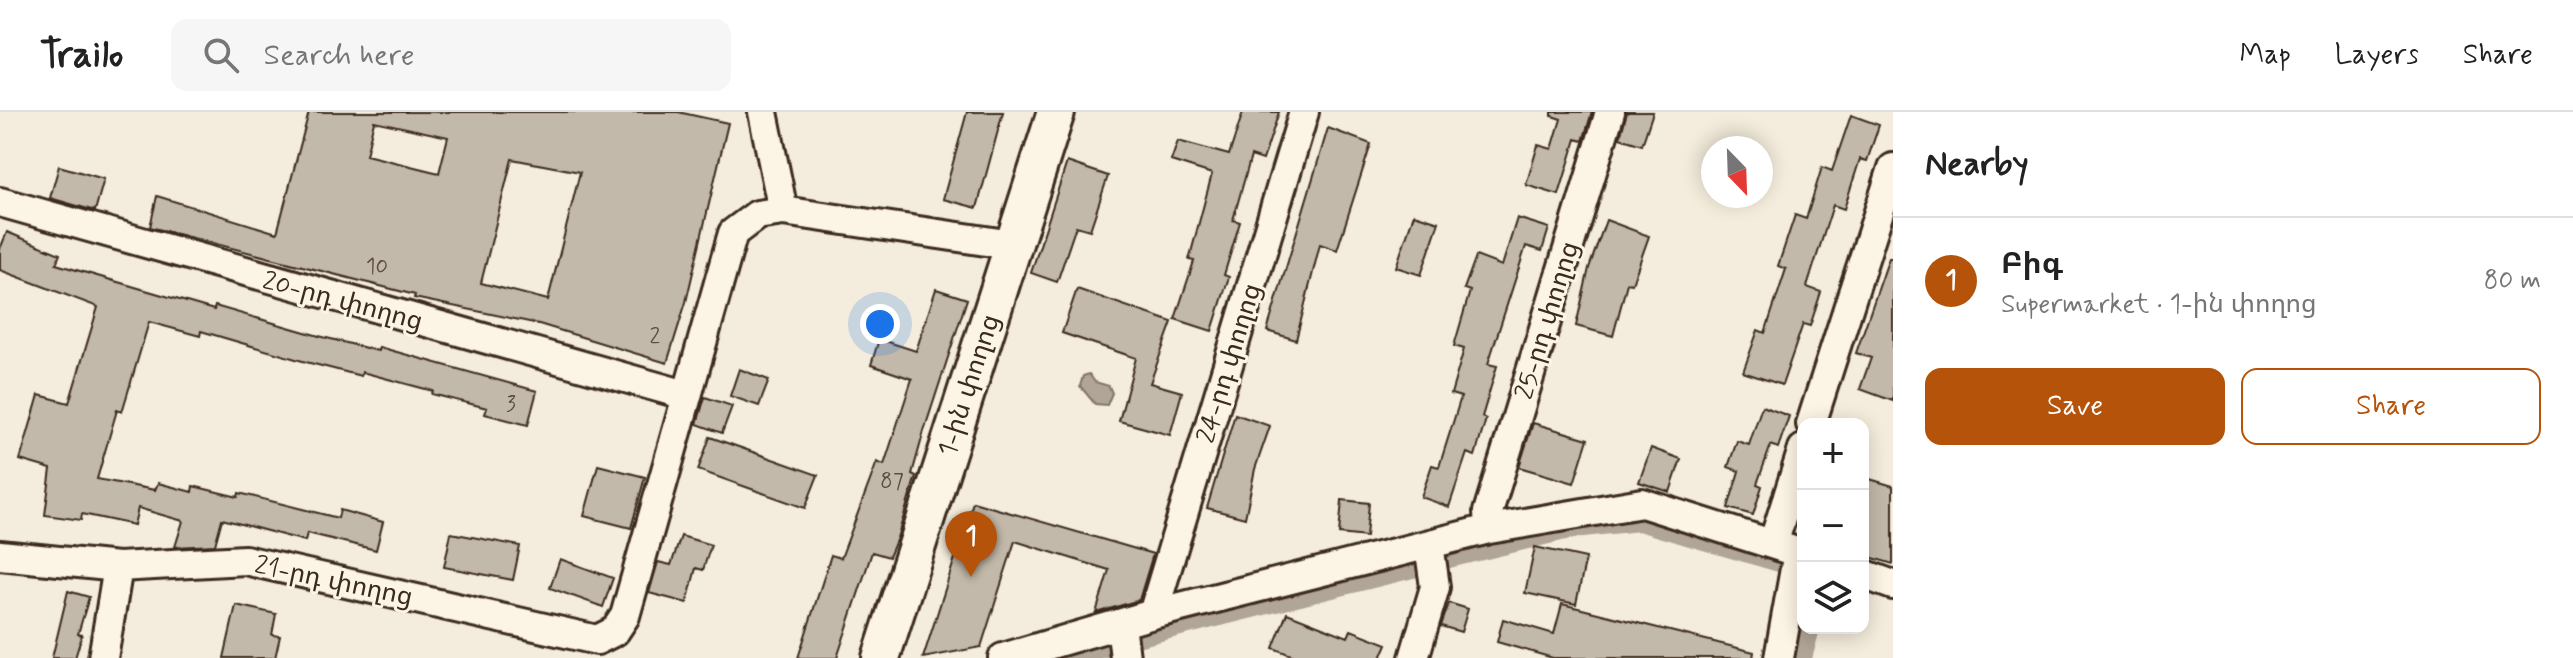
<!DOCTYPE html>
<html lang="en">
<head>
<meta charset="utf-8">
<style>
  :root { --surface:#fff; --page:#f6f6f6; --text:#222; --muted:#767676; --line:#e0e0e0; --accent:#b45309 }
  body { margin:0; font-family:Mynerve,"Noto Sans Armenian",sans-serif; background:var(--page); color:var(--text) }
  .controls { position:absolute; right:24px; bottom:24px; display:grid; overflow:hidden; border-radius:16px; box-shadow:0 4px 20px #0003 }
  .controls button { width:72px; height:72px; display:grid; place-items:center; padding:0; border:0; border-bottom:2px solid var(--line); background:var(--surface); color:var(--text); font:40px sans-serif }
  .compass { position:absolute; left:1701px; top:24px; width:72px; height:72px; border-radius:50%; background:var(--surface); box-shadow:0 4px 20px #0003; rotate:157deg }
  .you { position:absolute; left:880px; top:212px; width:28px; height:28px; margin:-20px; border:6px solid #fff; border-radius:50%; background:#1a73e8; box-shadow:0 0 0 12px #1a73e833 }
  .badge { display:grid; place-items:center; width:52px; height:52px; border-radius:50%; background:var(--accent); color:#fff; font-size:26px; font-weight:700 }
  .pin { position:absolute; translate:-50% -66px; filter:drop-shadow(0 2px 4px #0008) }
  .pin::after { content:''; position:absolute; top:42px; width:28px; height:24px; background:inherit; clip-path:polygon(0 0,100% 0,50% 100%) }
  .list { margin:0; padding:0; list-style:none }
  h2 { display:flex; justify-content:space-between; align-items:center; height:104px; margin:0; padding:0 32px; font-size:34px }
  h2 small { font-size:26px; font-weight:400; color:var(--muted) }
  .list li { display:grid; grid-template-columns:52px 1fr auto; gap:24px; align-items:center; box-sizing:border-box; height:128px; padding:0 32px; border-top:2px solid var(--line) }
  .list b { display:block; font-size:30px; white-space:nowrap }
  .list p { margin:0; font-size:26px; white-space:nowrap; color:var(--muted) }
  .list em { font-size:26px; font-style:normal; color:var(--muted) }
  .actions { display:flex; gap:16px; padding:24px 32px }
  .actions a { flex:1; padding:18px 0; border:2px solid var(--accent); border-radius:16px; text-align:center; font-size:28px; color:var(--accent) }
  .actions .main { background:var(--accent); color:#fff }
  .icon { flex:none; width:44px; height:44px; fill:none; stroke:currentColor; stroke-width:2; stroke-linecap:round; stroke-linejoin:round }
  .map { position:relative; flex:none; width:1893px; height:546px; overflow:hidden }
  header { display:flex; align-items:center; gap:48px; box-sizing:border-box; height:112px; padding:0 40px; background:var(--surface); border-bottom:2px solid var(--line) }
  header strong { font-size:38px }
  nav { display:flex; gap:44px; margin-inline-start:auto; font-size:28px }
  .search { width:560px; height:72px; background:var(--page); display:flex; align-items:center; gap:20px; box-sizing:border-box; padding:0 28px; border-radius:16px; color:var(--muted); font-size:30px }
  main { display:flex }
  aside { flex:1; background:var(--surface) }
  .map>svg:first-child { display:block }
  .water { fill:#b0a596; stroke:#817466; stroke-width:2 }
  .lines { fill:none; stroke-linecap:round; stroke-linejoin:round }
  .canal { stroke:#b0a596; stroke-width:22 }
  .building { fill:#c3b9aa; stroke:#3b2a1e; stroke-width:2; fill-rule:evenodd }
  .minor-casing { stroke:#3b2a1e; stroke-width:34 }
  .major-casing { stroke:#3b2a1e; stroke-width:42 }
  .minor { stroke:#fcf5e5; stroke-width:28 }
  .major { stroke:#fcf5e5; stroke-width:36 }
  .labels { text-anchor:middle; stroke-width:6; stroke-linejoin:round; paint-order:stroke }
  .number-label { font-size:22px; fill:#5d4e41 }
  .street-label { font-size:26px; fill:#3b2a1e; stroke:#fcf5e5 }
</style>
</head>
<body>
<header>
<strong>Trailo</strong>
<div class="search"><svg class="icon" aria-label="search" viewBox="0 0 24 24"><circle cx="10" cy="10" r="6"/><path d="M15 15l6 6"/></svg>Search here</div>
<nav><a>Map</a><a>Layers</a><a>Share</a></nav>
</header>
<main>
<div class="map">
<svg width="1893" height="546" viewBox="0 0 1893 546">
  <rect width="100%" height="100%" fill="#f4eddd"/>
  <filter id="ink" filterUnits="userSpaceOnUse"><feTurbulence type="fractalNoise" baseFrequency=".0125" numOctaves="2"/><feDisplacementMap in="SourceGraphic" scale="16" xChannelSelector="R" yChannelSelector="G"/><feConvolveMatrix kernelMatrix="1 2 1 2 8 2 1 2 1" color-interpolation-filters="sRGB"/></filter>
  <g filter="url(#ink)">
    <path class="water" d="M1089,262L1095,270L1109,274L1112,281L1107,293L1095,292L1080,274L1083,264Z"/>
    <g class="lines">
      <path class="canal" d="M1440,447L1573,415L1639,408L1786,451
        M1132,525L1420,453
        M1062,546L1112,532
        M1801,546L1809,516"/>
    </g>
    <path class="building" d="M309,0H678L728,11L686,190L667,251L539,212L414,186L415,183L150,115L157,84L277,121ZM374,9L448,25L439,61L366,43ZM512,47L580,60L548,188L481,171Z
      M967,0H1003L977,96L943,87Z
      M1243,0H1279L1263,48L1251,44L1233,108L1240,110L1224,163L1229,165L1212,219L1175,207L1194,149L1189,148L1212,62L1171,49L1178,29L1229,43Z
      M1552,0H1592L1583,29L1576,27L1559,83L1526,73L1538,33L1552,37L1561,7L1552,4Z
      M1627,0H1653L1642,33L1620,26Z
      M1851,3L1879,13L1867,49L1860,47L1844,97L1833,93L1807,175L1821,180L1810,214L1803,212L1782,273L1743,260L1758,218L1765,221L1786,157L1778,154L1795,103L1806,107L1822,55L1832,59Z
      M1328,16L1371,32L1337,138L1320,132L1296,228L1267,219Z
      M1067,50L1108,64L1090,118L1076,114L1057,170L1031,161Z
      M59,54L104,67L95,99L50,86Z
      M1414,102L1439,110L1421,163L1396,155Z
      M1517,106L1549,116L1542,139L1526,134L1488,252L1497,254L1482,305L1486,307L1475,344L1467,341L1449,395L1421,385L1432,353L1439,355L1461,285L1451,282L1464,237L1454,234L1470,179L1464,177L1476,144L1502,154Z
      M1606,108L1649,124L1632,172L1627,171L1613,224L1576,214L1589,156Z
      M7,120L60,142L56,152L214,198L215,194L319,224L378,239L379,235L537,279L528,313L485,302L487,296L432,282L433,279L362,260L361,264L306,250L201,219L200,224L149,210L122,300L117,298L97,367L155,378L158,371L192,380L193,374L238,385L239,381L338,406L340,398L383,410L376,438L307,421L305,429L222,407L215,433L175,435L183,409L138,396L134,413L82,402L81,408L45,403L51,357L20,348L39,283L69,291L98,195L0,158V137Z
      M1889,146H1893V289L1860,277L1871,246L1856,241Z
      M936,177L967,187L924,319L912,362L916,364L897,426L889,445L872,440L837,546H798L831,443L841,446L877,350L884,353L912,267L871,253L879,227L916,239Z
      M1077,177L1172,210L1150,271L1182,280L1170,323L1119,309L1136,246L1062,221Z
      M739,257L769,268L759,294L730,284Z
      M705,285L732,294L722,321L697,312Z
      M1762,294L1789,304L1778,336L1771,333L1757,372L1762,374L1753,403L1728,396L1739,359L1728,355L1737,329L1749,333Z
      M1235,302L1270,314L1255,357L1245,406L1207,396Z
      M1533,311L1588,327L1574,371L1519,355Z
      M710,325L818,363L805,396L698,358Z
      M1651,336L1681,347L1670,380L1639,370Z
      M598,353L645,365L631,416L584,404Z
      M1863,365L1893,374V452L1863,443Z
      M1342,388L1369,391L1366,425L1339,422Z
      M973,390L1153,442L1139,488L1096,501L1109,458L1015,429L981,535L923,546Z
      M451,421L520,434L513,468L444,455Z
      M681,424L711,433L703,458L696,456L687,491L649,481L658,450L671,453Z
      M1535,435L1586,446L1576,492L1525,481Z
      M560,447L613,466L603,495L550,476Z
      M68,479L89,485L78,522L82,523L75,546H52Z
      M1449,491L1468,497L1461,520L1441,514Z
      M1562,492L1754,540L1753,546H1553L1497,530L1503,507L1554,522Z
      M236,493L276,502L272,523L280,524L275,546H224Z
      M1287,501L1348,525L1351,518L1387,532L1381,546H1299L1273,536Z"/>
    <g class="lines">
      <defs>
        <path id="minor" d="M763,0L783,99
          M0,90L686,283
          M1811,312L1893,56
          M1489,417L1488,400L1610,0
          M1773,432L1803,337
          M0,443L118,455L245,448L597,528L615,519L625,504L733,121L757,103L783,99L1013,133
          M1863,462L1893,473
          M1153,502L1304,0
          M1121,512L1125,546
          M103,546L118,455
          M1003,546L1153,502L1489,417L1642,391L1803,442
          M1414,546L1435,475L1429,432
          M1779,546L1798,440"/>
        <path id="major" d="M881,546L1056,0"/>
      </defs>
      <use href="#minor" class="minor-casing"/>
      <use href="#major" class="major-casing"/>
      <use href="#minor" class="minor"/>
      <use href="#major" class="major"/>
    </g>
  </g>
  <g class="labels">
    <g class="number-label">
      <text x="377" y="161">10</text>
      <text x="655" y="231">2</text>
      <text x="511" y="299">3</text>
      <text x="892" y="376">87</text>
    </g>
    <g class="street-label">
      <text transform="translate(343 188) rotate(15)" y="9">20-րդ փողոց</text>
      <text transform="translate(1546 208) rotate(-73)" y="9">25-րդ փողոց</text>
      <text transform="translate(1228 251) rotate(-73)" y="9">24-րդ փողոց</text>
      <text transform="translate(968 273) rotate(-72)" y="9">1-ին փողոց</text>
      <text transform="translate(334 468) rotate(12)" y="9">21-րդ փողոց</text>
    </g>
  </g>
</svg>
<div class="controls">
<button>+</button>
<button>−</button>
<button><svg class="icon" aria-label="layers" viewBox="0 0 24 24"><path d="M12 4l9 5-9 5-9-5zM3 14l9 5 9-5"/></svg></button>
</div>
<svg class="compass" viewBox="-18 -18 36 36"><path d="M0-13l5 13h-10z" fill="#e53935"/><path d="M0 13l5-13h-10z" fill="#767676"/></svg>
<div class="you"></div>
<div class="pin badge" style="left:971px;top:465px">1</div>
</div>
<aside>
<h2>Nearby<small></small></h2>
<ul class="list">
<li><span class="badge">1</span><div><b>Բիգ</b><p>Supermarket · 1-ին փողոց</p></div><em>80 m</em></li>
</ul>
<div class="actions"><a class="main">Save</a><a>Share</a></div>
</aside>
</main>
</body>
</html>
